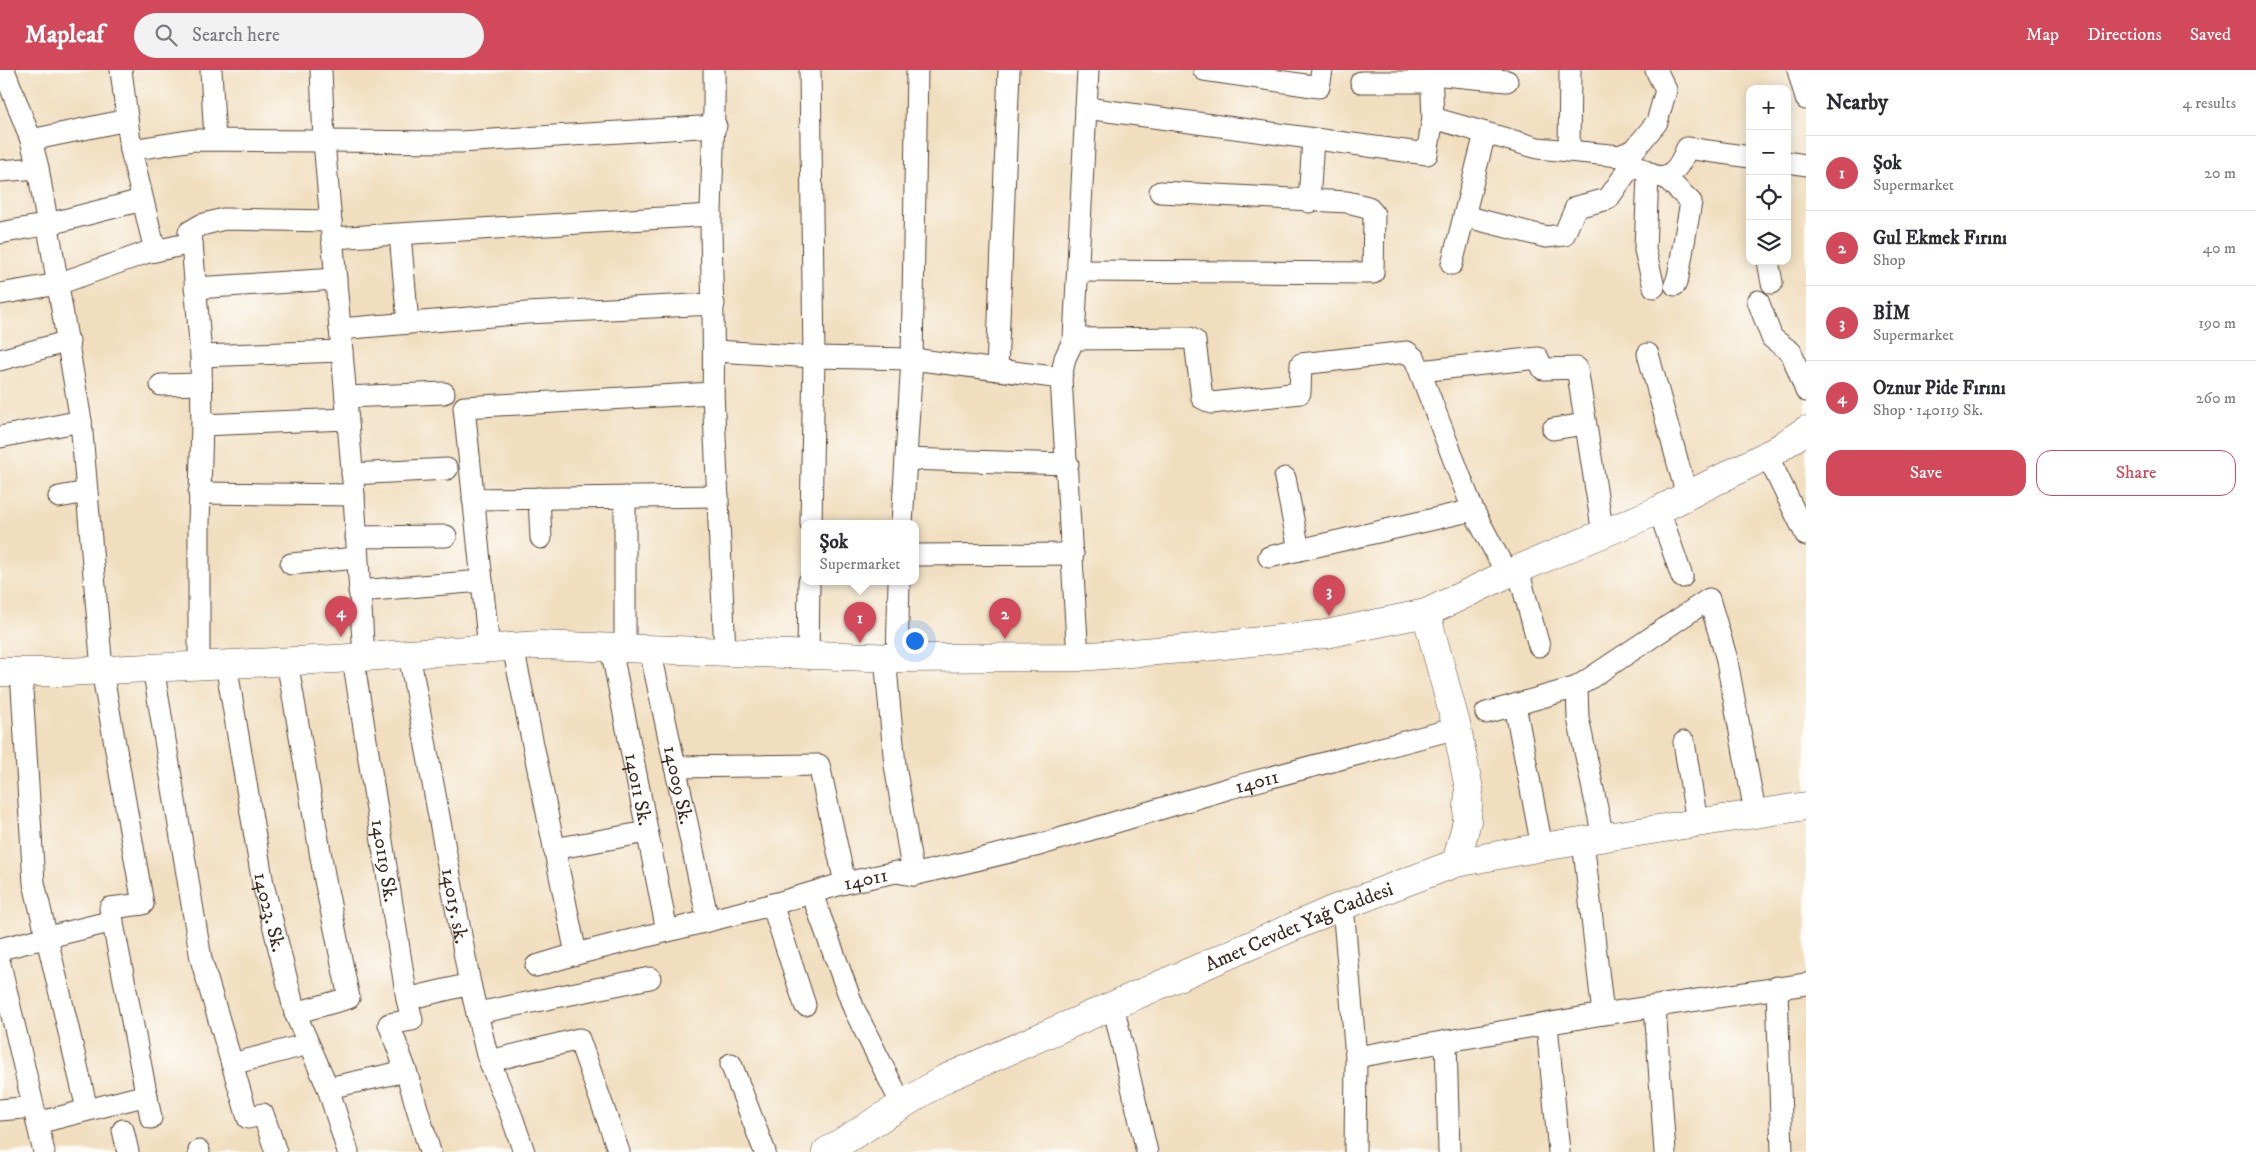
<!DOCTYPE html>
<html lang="en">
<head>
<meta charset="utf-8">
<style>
  :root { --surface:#fff; --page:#f2f2f3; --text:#2b2b33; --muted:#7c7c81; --line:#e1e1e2; --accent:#d1495b }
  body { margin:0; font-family:"IM FELL DW Pica",serif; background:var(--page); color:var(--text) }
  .controls { position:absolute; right:15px; top:15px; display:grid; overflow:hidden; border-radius:10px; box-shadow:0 2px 12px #0003 }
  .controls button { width:45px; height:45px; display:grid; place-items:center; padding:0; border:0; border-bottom:1px solid var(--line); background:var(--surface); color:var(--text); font:25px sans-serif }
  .you { position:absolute; left:914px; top:570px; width:18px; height:18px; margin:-12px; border:4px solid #fff; border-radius:50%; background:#1a73e8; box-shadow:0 0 0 8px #1a73e833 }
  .badge { display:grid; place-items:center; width:32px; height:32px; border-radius:50%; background:var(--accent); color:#fff; font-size:16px; font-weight:700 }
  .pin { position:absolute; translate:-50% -41px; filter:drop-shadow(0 1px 2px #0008) }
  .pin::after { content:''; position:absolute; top:26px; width:18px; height:15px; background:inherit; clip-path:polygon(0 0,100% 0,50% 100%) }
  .popup { position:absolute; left:801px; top:450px; width:118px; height:65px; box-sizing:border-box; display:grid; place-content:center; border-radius:10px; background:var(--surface); filter:drop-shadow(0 1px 4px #0005); font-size:16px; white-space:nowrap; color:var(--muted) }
  .popup b { font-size:19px; color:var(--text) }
  .popup::after { content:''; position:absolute; left:50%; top:100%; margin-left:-10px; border:10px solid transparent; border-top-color:var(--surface) }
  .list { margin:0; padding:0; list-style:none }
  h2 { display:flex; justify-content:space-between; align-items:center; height:65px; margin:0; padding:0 20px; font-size:21px }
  h2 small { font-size:16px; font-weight:400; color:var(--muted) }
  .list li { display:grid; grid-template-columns:32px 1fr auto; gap:15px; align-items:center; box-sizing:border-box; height:75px; padding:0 20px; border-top:1px solid var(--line) }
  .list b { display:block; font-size:19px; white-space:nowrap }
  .list p { margin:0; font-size:16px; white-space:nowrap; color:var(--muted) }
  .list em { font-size:16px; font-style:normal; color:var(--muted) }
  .actions { display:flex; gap:10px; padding:15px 20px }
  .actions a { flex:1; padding:11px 0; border:1px solid var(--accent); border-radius:15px; text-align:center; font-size:18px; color:var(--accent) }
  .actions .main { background:var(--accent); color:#fff }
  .icon { flex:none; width:28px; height:28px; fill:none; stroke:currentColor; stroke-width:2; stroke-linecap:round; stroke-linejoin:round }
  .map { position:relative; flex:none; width:1806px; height:1082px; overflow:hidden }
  header { display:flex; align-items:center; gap:30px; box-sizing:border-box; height:70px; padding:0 25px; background:var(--accent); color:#fff }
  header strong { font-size:24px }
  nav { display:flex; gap:28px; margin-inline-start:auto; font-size:18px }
  .search { width:350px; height:45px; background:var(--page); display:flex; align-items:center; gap:12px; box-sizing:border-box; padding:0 18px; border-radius:28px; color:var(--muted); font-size:19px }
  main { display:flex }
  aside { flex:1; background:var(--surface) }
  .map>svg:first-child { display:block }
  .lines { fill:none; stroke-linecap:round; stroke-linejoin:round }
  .minor-casing { stroke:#564536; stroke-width:23 }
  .major-casing { stroke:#564536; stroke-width:29 }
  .minor { stroke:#fff; stroke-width:21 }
  .major { stroke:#fff; stroke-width:28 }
  .labels { text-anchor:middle; stroke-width:4.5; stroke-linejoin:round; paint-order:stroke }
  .street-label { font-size:20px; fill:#3b2a1e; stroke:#fdfcf7 }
</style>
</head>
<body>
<header>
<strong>Mapleaf</strong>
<div class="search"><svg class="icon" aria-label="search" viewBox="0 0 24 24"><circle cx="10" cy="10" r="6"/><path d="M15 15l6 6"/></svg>Search here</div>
<nav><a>Map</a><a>Directions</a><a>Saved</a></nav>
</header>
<main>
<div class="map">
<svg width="1806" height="1082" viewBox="0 0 1806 1082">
  <rect width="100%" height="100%" fill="#fdfcf7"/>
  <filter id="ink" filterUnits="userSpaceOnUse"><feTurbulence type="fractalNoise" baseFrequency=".02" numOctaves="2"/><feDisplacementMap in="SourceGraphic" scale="10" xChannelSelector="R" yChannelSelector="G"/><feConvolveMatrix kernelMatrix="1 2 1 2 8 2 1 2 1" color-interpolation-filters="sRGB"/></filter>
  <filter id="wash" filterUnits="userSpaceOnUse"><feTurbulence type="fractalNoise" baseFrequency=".0096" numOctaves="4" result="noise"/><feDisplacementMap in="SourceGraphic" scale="20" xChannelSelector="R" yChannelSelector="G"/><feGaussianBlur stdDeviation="1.12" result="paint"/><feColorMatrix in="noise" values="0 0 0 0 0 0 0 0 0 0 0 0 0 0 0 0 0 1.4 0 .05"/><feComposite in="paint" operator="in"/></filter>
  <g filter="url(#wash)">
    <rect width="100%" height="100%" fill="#f1debf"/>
  </g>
  <g filter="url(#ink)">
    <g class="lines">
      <defs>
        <g id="minor">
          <path d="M4,0L31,70L38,98L81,351L102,600L143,834L110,838L151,1048"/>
          <path d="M121,0L131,80L155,181"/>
          <path d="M211,0L215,70"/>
          <path d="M321,0L324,71L353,411L364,587"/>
          <path d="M714,0C715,48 712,96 711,145C711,204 715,264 713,323L725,582"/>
          <path d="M810,0L814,287L811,454"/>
          <path d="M1204,0L1319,17L1322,0"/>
          <path d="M1798,0L1806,29"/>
          <path d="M1432,4L1507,11"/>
          <path d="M1361,12H1432"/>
          <path d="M1086,38L1427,84L1433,48L1431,0"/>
          <path d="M1433,48L1538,78L1620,86L1635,79L1657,52L1666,20L1656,0"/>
          <path d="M31,70L127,50"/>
          <path d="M131,80L194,70L460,72L716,56"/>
          <path d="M1569,81L1570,0"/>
          <path d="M1622,85C1652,107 1669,123 1687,78L1750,87"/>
          <path d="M1787,92L1806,95"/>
          <path d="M0,101L38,98"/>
          <path d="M1648,105L1645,180L1654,217"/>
          <path d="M1664,106L1691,132L1678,207L1675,215"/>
          <path d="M1309,132L1313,69"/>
          <path d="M1464,146L1546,167L1564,165L1576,137L1608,129L1633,93"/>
          <path d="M0,163L49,154L142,130"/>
          <path d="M400,165L408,253"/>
          <path d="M332,168L711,145"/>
          <path d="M1768,191L1772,213"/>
          <path d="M1452,194L1485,63"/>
          <path d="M1078,201L1373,203L1374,144L1368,137L1347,132L1160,122"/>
          <path d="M195,218L336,209"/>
          <path d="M0,224L58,214L145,183L192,173"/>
          <path d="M1758,231L1772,268L1791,282L1806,321"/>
          <path d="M340,259L527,243L714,234"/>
          <path d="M1074,269L1190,268L1195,271L1202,328L1212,333L1300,323L1301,294L1407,282L1415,289L1419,299L1473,440L1507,504"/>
          <path d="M715,281L814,287L912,289L1061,308"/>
          <path d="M1648,284L1687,426"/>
          <path d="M201,286L342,281"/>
          <path d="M0,290L69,271"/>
          <path d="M997,300L1009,0"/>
          <path d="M1420,301L1538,288L1543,299L1577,298L1603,464"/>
          <path d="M161,315L201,314"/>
          <path d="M346,327L444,323"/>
          <path d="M202,355L347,349"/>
          <path d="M1553,359L1585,354"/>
          <path d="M0,367L81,351"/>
          <path d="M1767,385L1806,465"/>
          <path d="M906,389L1068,394"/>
          <path d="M352,404L447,399"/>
          <path d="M1285,408L1299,480"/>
          <path d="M199,423L354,425"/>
          <path d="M59,427L87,422"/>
          <path d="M625,427V578"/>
          <path d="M539,428L541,468"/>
          <path d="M473,429L718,426"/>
          <path d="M1659,440L1682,507"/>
          <path d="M902,454L912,289L917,0"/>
          <path d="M356,467L446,466"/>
          <path d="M915,485L1073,484"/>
          <path d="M1269,487L1473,440"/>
          <path d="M291,494L357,488"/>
          <path d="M1518,500L1539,576"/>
          <path d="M359,521L482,511"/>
          <path d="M513,577L576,884"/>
          <path id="s1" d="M611,578L667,861"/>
          <path d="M489,579L464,337L713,323"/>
          <path id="s2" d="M650,579L708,851"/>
          <path id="s3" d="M409,584L470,914L487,985L512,1047L524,1082"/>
          <path d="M808,585L809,512"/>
          <path d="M885,587L895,695L913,805"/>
          <path d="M1078,587L1061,308L1065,288L1074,269L1088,0"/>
          <path id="s4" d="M353,588L407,929L470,914"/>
          <path d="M897,588L899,512"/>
          <path d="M287,591L325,810L349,928L295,943"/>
          <path id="s5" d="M226,594L263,814L295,943L328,1018L348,1082"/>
          <path d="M199,595V453L202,355L201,286L192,173L189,162L201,155L224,149L331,151"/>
          <path d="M153,597L201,889L248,1048L263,1044L276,1082"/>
          <path d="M21,602L34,813L87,1039"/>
          <path d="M1515,635L1542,777"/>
          <path d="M1486,643L1577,617"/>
          <path d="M1684,672L1697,752"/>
          <path d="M675,697L819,695L845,813"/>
          <path d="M1603,767L1578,648L1577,617L1709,529L1726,586L1755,742"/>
          <path d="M1583,771L1603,944"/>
          <path d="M554,779L647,762"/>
          <path d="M812,824L854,939L902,1035"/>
          <path d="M772,834L805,935"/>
          <path d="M1343,836L1356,987L1355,1082"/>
          <path d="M0,879L113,851"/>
          <path d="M0,894L44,1082"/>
          <path id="s6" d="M536,896L576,884L767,836L845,813L896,802L913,805L1039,775L1230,718L1457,658"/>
          <path d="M1777,917L1782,1082"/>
          <path d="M407,929L412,950L389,954L406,1001L430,1082"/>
          <path d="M1113,935L1147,1082"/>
          <path d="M1655,937L1665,1082"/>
          <path d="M477,943L650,908"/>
          <path d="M1547,955L1559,1082"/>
          <path d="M1446,971L1449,1082"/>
          <path d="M1356,987L1603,944L1806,914"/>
          <path d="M490,991L579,969L619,1082"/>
          <path d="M232,994L308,974"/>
          <path d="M731,994L765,1082"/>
          <path d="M328,1018L406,1001"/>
          <path d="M0,1040L33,1037"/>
          <path d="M37,1053L147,1025"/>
          <path d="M123,1060L128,1082"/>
          <path d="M199,1081V1082"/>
        </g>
        <g id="major">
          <path d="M1426,543L1457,658L1469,719L1467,751L1456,793"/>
          <path d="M0,602H66L335,589L539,575L897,588L1078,587L1196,578L1326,564L1426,543L1507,504L1659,440L1775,381L1806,360"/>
          <path id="s7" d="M826,1082L944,1009L1332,840L1456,793L1542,777L1806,736"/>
        </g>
      </defs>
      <use href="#minor" class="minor-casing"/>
      <use href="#major" class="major-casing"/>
      <use href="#minor" class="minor"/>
      <use href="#major" class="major"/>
    </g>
  </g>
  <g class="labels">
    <g class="street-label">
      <text dy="7" stroke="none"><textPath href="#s6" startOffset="746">14011</textPath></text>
      <text dy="7" stroke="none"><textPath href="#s2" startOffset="139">14009 Sk.</textPath></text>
      <text dy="7" stroke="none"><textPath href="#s1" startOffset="144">14011 Sk.</textPath></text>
      <text dy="7" stroke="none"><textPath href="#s4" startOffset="205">140119 Sk.</textPath></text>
      <text dy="7" stroke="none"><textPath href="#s6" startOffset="341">14011</textPath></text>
      <text dy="7" stroke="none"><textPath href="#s3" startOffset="256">14015. sk.</textPath></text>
      <text dy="7" stroke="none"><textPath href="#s5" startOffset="252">14023. Sk.</textPath></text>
      <text dy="7" stroke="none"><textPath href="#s7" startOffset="525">Amet Cevdet Yağ Caddesi</textPath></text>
    </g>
  </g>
</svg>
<div class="controls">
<button>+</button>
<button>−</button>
<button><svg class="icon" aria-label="locate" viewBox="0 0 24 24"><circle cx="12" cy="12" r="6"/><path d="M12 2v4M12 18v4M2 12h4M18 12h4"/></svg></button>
<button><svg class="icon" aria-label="layers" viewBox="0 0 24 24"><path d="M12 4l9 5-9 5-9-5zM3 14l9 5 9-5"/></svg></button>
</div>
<div class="you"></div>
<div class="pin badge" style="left:860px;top:573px">1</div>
<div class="popup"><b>Şok</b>Supermarket</div>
<div class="pin badge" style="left:1005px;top:569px">2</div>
<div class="pin badge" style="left:1329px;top:546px">3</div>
<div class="pin badge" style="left:341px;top:567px">4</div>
</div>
<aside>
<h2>Nearby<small>4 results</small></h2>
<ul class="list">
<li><span class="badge">1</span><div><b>Şok</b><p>Supermarket</p></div><em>20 m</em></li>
<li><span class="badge">2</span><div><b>Gul Ekmek Fırını</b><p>Shop</p></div><em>40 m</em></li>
<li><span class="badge">3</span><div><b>BİM</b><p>Supermarket</p></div><em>190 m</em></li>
<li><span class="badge">4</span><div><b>Oznur Pide Fırını</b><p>Shop · 140119 Sk.</p></div><em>260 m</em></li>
</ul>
<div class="actions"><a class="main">Save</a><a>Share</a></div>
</aside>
</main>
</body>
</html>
